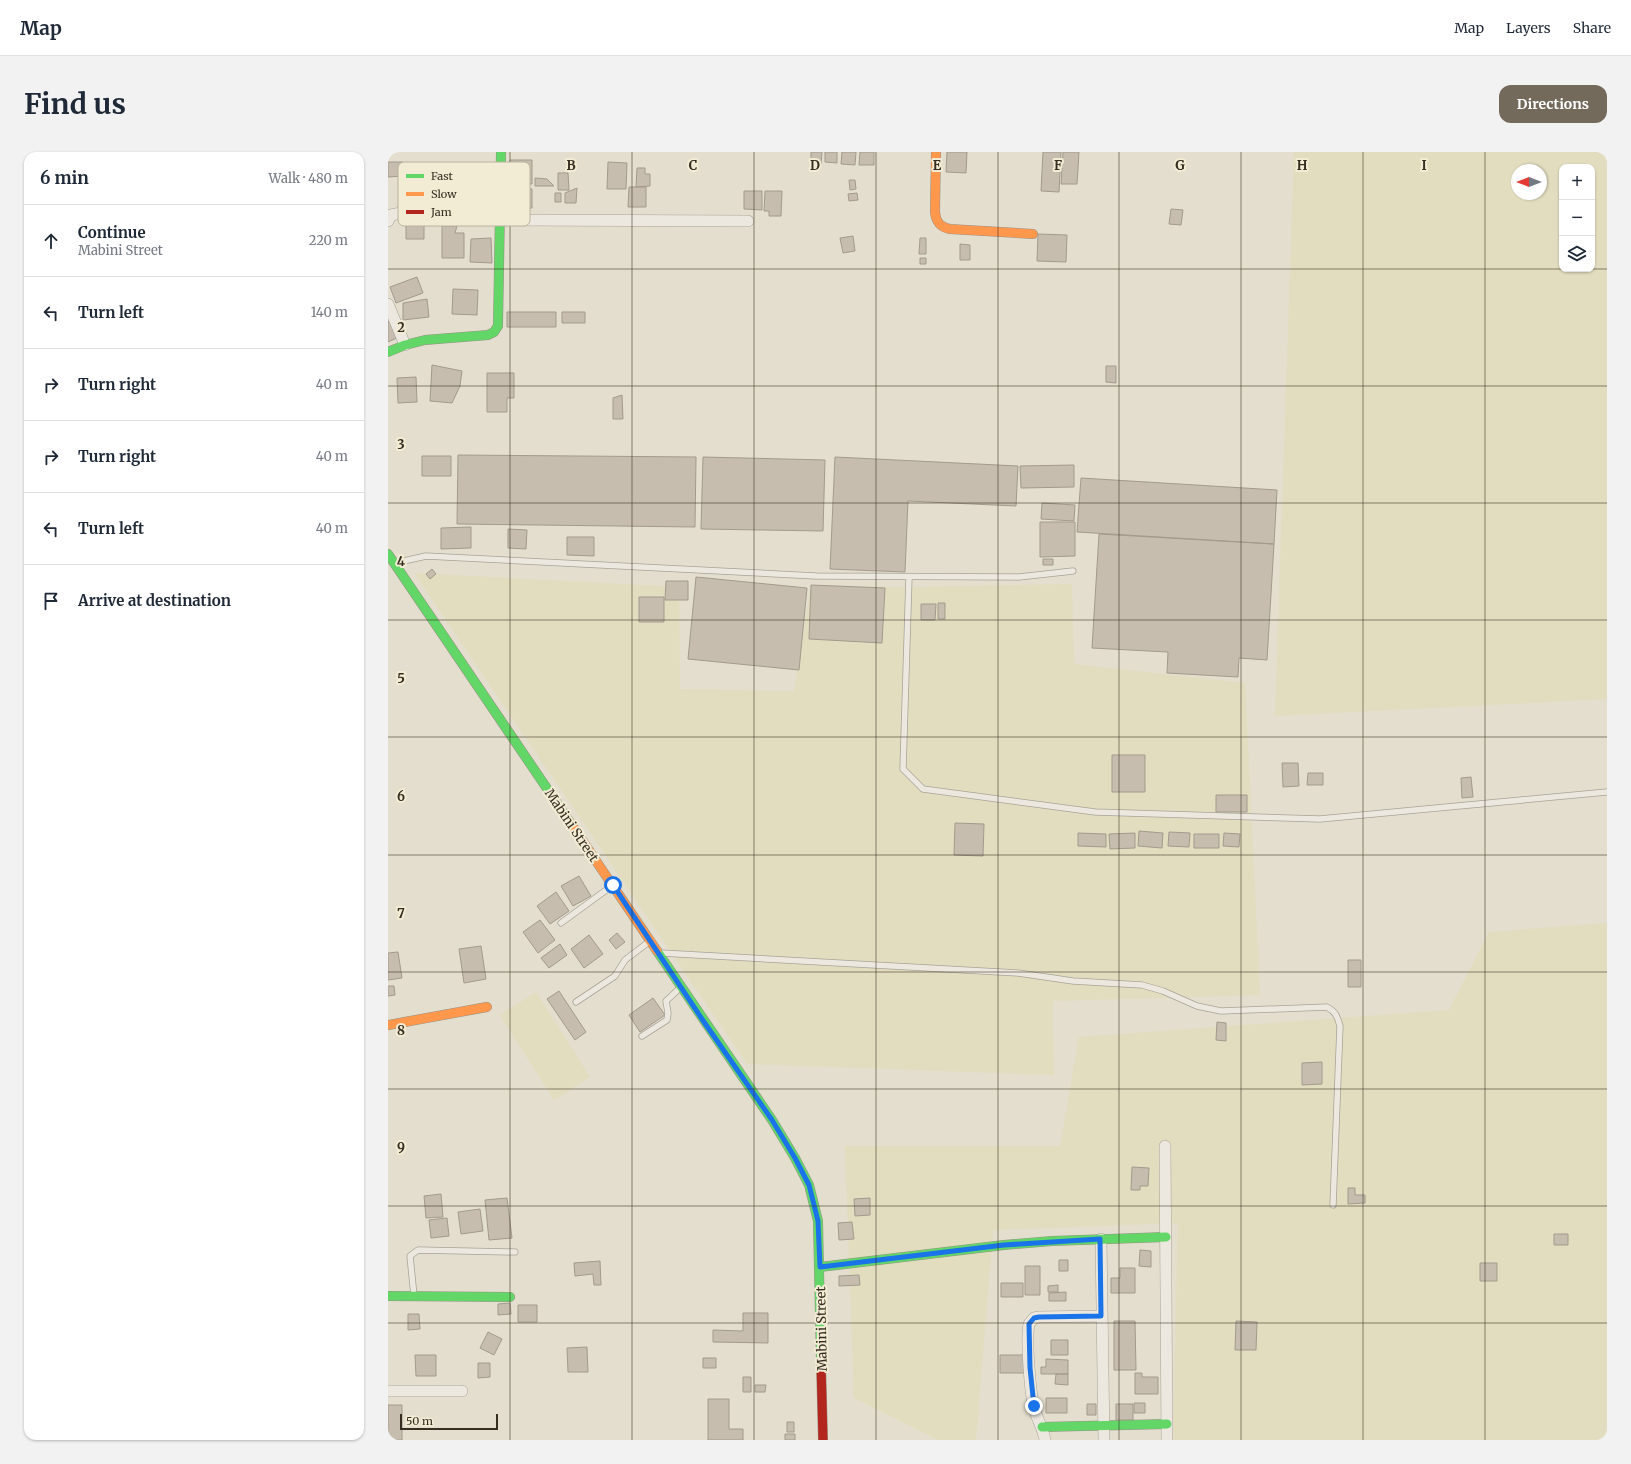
<!DOCTYPE html>
<html lang="en">
<head>
<meta charset="utf-8">
<style>
  :root { --surface:#fff; --page:#f2f2f3; --text:#1f2937; --muted:#747a83; --line:#e0e1e3; --accent:#736a5c }
  body { margin:0; font-family:Merriweather,serif; background:var(--page); color:var(--text) }
  .controls { position:absolute; right:12px; top:12px; display:grid; overflow:hidden; border-radius:8px; box-shadow:0 1px 3px #0004 }
  .controls button { width:36px; height:36px; display:grid; place-items:center; padding:0; border:0; border-bottom:1px solid var(--line); background:var(--surface); color:var(--text); font:20px sans-serif }
  .compass { position:absolute; left:1123px; top:12px; width:36px; height:36px; border-radius:50%; background:var(--surface); box-shadow:0 1px 3px #0004; rotate:270deg }
  .scale { position:absolute; left:12px; bottom:10px; width:98px; box-sizing:border-box; padding-left:4px; border:2px solid #362c1f; border-top:0; font-size:11px; line-height:14px; white-space:nowrap; color:#362c1f; -webkit-text-stroke:3px #f3ecd4; paint-order:stroke }
  .stop { position:absolute; width:12px; height:12px; margin:-9px; border:3px solid #1a73e8; border-radius:50%; background:#fff }
  .stop.end { background:#1a73e8; border-color:#fff; box-shadow:0 1px 4px #0008 }
  .list { margin:0; padding:0; list-style:none }
  h2 { display:flex; justify-content:space-between; align-items:center; height:52px; margin:0; padding:0 16px; font-size:17px }
  h2 small { font-size:13px; font-weight:400; color:var(--muted) }
  .list li { display:grid; grid-template-columns:26px 1fr auto; gap:12px; align-items:center; box-sizing:border-box; height:72px; padding:0 16px; border-top:1px solid var(--line) }
  .list b { display:block; font-size:15px; white-space:nowrap }
  .list p { margin:0; font-size:13px; white-space:nowrap; color:var(--muted) }
  .list em { font-size:13px; font-style:normal; color:var(--muted) }
  .icon { flex:none; width:22px; height:22px; fill:none; stroke:currentColor; stroke-width:2; stroke-linecap:round; stroke-linejoin:round }
  .map { position:relative; flex:none; width:1219px; height:1288px; overflow:hidden; border-radius:12px }
  header { display:flex; align-items:center; gap:24px; box-sizing:border-box; height:56px; padding:0 20px; background:var(--surface); border-bottom:1px solid var(--line) }
  header strong { font-size:19px }
  nav { display:flex; gap:22px; margin-inline-start:auto; font-size:14px }
  .intro { display:flex; align-items:center; justify-content:space-between; box-sizing:border-box; height:96px; padding:0 24px }
  h1 { margin:0; font-size:28px }
  .button { padding:10px 18px; border-radius:12px; background:var(--accent); color:#fff; font-size:14px; font-weight:700 }
  main { display:flex; gap:24px; padding:0 24px }
  aside { flex:1; background:var(--surface); border-radius:12px; box-shadow:0 1px 3px #0004 }
  .map>svg:first-child { display:block }
  .farmland { fill:#e2ddbf; fill-rule:evenodd }
  .building { fill:#c6bdae; stroke:#a39a8d }
  .lines { fill:none; stroke-linecap:round; stroke-linejoin:round }
  .lane-casing { stroke:#a8a396; stroke-width:7 }
  .street-casing { stroke:#a8a396; stroke-width:12 }
  .fast-casing { stroke:#989286; stroke-width:10 }
  .slow-casing { stroke:#989286; stroke-width:10 }
  .jam-casing { stroke:#989286; stroke-width:10 }
  .lane { stroke:#ece8df; stroke-width:5.5 }
  .street { stroke:#ece8df; stroke-width:11 }
  .fast { stroke:#63d668; stroke-width:9 }
  .slow { stroke:#ff974d; stroke-width:9 }
  .jam { stroke:#b3261e; stroke-width:9 }
  .route { stroke:#1a73e8; stroke-width:5 }
  .grid { fill:none; stroke:#362c1f; stroke-width:1; stroke-opacity:0.55 }
  .labels { text-anchor:middle; stroke-width:4; stroke-linejoin:round; paint-order:stroke }
  .street-label { font-size:13px; fill:#362c1f; stroke:#f3ecd4 }
  .key { fill:#f3ecd4; stroke:#bab29e; stroke-width:1 }
  .key-label { font-size:11px; fill:#362c1f }
  .grid-label { font-size:13px; text-anchor:middle; font-weight:bold; fill:#362c1f; stroke:#f3ecd4; stroke-width:4; stroke-linejoin:round; paint-order:stroke }
</style>
</head>
<body>
<header>
<strong>Map</strong>
<nav><a>Map</a><a>Layers</a><a>Share</a></nav>
</header>
<div class="intro"><h1>Find us</h1><a class="button">Directions</a></div>
<main>
<aside>
<h2>6 min<small>Walk · 480 m</small></h2>
<ul class="list">
<li><svg class="icon" aria-label="ahead" viewBox="0 0 24 24"><path d="M12 20V5M6 11l6-6 6 6"/></svg><div><b>Continue</b><p>Mabini Street</p></div><em>220 m</em></li>
<li><svg class="icon" aria-label="left" viewBox="0 0 24 24"><path d="M17 20v-9H6M10 6l-5 5 5 5"/></svg><div><b>Turn left</b></div><em>140 m</em></li>
<li><svg class="icon" aria-label="right" viewBox="0 0 24 24"><path d="M7 20v-9h11M14 6l5 5-5 5"/></svg><div><b>Turn right</b></div><em>40 m</em></li>
<li><svg class="icon" aria-label="right" viewBox="0 0 24 24"><path d="M7 20v-9h11M14 6l5 5-5 5"/></svg><div><b>Turn right</b></div><em>40 m</em></li>
<li><svg class="icon" aria-label="left" viewBox="0 0 24 24"><path d="M17 20v-9H6M10 6l-5 5 5 5"/></svg><div><b>Turn left</b></div><em>40 m</em></li>
<li><svg class="icon" aria-label="arrive" viewBox="0 0 24 24"><path d="M6 21V4h12l-3 4 3 4H6"/></svg><div><b>Arrive at destination</b></div></li>
</ul>
</aside>
<div class="map">
<svg width="1219" height="1288" viewBox="0 0 1219 1288">
  <rect width="100%" height="100%" fill="#e3decd"/>
  <path class="farmland" d="M906,0H1219V547L887,564ZM1174,15H1204V117H1174ZM1129,18H1153V42H1129Z
    M26,421L291,435L292,537L406,539L423,433L510,435L684,432L686,512L857,531L872,843L665,849L666,923L359,912Z
    M1219,771V1288H785L790,1071L605,1078L588,1288H550L466,1246L457,994H672L691,885L1061,858L1101,780Z
    M148,840L202,925L166,948L112,863Z"/>
  <path class="building" d="M423,0H434L433,13L423,12Z
    M437,0H449V11L437,10Z
    M454,0H468L467,13L453,12Z
    M472,0H486V13H471Z
    M559,0H579L578,21L558,20Z
    M655,0H673L671,40L653,39Z
    M675,0H691L689,32H673Z
    M122,8H144V32H122Z
    M0,10H15V24L0,25Z
    M220,10L239,11L238,37H219Z
    M249,16H257V22H262V34L248,35Z
    M170,21H180L181,38H170Z
    M147,26L159,27L166,34H147Z
    M461,28H467L468,37L462,38Z
    M241,35H258V55H240Z
    M189,36L188,51H177V41Z
    M122,37H144V56H122Z
    M356,39H374V58L356,57Z
    M377,39H394L393,64H381V59H376Z
    M167,41H173V50H167Z
    M469,41L470,48L461,49L460,42Z
    M783,57L795,58L793,73L781,72Z
    M18,69H36V87H18Z
    M54,74H69L67,81H76V106H54Z
    M650,82L679,83L678,110L649,109Z
    M465,84L467,99L455,101L452,86Z
    M103,86L104,111L82,110L83,87Z
    M532,86H538V102H531Z
    M572,92L582,93V108H572Z
    M532,106H538V112H532Z
    M29,125L35,141L8,151L2,135Z
    M65,137L90,138L89,163L64,162Z
    M39,147L41,165L15,168V151Z
    M119,160H168V175H119Z
    M174,160H197V171H174Z
    M3,168L11,185L0,190V170Z
    M44,213L74,219L72,234L64,251L42,249Z
    M718,214H728V231L718,230Z
    M99,221H126V246H119V260H99Z
    M28,225L29,250L10,251L9,226Z
    M234,243L235,267H225V246Z
    M70,303L308,305L307,375L69,372Z
    M34,304H63V324H34Z
    M315,305L437,308L435,379L313,377Z
    M447,305L630,314L628,354L520,349L517,420L442,417Z
    M686,313V335L633,336L632,314Z
    M693,326L889,338L886,392L689,380Z
    M654,351L687,353L686,369L653,367Z
    M652,370H687V404L652,405Z
    M83,375V396L53,397V376Z
    M120,377L139,378L138,397L120,396Z
    M711,382L886,392L879,508L851,506L850,525L779,521L780,500L704,496Z
    M179,385H206V404L179,403Z
    M655,407H665V413H655Z
    M44,417L48,422L42,427L38,422Z
    M308,425L419,436L411,518L300,507Z
    M278,429H300V448H277Z
    M423,433L497,436L494,491L421,487Z
    M251,445H276V470H251Z
    M550,451H557V467H550Z
    M533,452H548L547,468H533Z
    M724,603H757V640H724Z
    M894,611H910L911,634L895,635Z
    M920,621H935V633H919Z
    M1083,625L1085,645L1074,646L1073,626Z
    M828,643H859V660H828Z
    M567,671L596,672L595,704L566,703Z
    M751,679L775,681L774,696L750,694Z
    M781,680L802,681L801,695L780,694Z
    M690,681L718,682V695L690,694Z
    M747,681V696L722,697L721,682Z
    M836,681L852,682L851,695L835,694Z
    M806,682H831V696H806Z
    M191,724L203,744L185,754L173,734Z
    M168,740L181,759L162,772L149,754Z
    M152,768L167,788L150,801L135,780Z
    M229,781L237,790L228,797L221,788Z
    M201,783L215,802L196,816L183,797Z
    M172,792L179,803L161,816L153,806Z
    M93,794L98,827L76,831L71,797Z
    M10,800L14,826L0,828V801Z
    M960,808H973V835H960Z
    M0,834H6L7,843L0,844Z
    M171,839L198,880L187,888L159,847Z
    M265,846L277,863L252,880L241,863Z
    M829,870L838,871V889L828,888Z
    M934,910V932L914,933V911Z
    M744,1015L761,1016L760,1034H752V1038H743Z
    M960,1036H967V1043H977V1051L960,1052Z
    M53,1042L55,1065L38,1066L36,1044Z
    M119,1046L124,1086L101,1088L97,1048Z
    M482,1046V1063L467,1064L466,1047Z
    M92,1057L95,1079L73,1082L70,1060Z
    M59,1066L61,1084L43,1086L41,1068Z
    M464,1070L466,1087L451,1088L450,1071Z
    M1166,1082H1180V1093H1166Z
    M752,1098L763,1099V1115L751,1114Z
    M671,1108H680V1119H671Z
    M212,1109L213,1133H206L205,1122L187,1124L186,1111Z
    M1092,1111H1109V1129H1092Z
    M637,1114H652V1143H637Z
    M732,1116H747V1141H723V1126H732Z
    M471,1123L472,1133L451,1134V1124Z
    M613,1131H635V1145H613Z
    M670,1133V1140H660V1134Z
    M678,1140V1149H661V1141Z
    M122,1151L123,1162L110,1163V1152Z
    M130,1153H149V1170H130Z
    M355,1161H380V1191L325,1190V1178L355,1179Z
    M20,1162H31L32,1177L20,1178Z
    M726,1169H747L748,1218H726Z
    M848,1169L869,1170L868,1198H847Z
    M100,1180L114,1187L106,1203L92,1196Z
    M663,1188H680V1203H663Z
    M199,1195L200,1220H180L179,1196Z
    M27,1203H48V1224H28Z
    M612,1203H636V1221H612Z
    M315,1206H328V1216H315Z
    M658,1207L680,1208V1222H653V1215H658Z
    M90,1211H102V1225L90,1226Z
    M747,1221H754V1225H770V1242H747Z
    M668,1222H680V1233L667,1232Z
    M355,1225H363V1240H355Z
    M367,1233H378L377,1240H367Z
    M658,1246H679V1261H658Z
    M320,1247H341V1277H355V1288H320Z
    M746,1251H757V1261H746Z
    M699,1252H708V1263H699Z
    M728,1252H745V1268H728Z
    M0,1253H14V1288H0Z
    M399,1270H406V1280H399Z
    M397,1282H407V1288H397Z"/>
  <g class="lines">
    <defs>
      <path id="lane" d="M7,411L38,404L428,424L631,425L685,419
        M521,425L515,617L535,637L707,660L932,667L1219,640
        M173,771L225,733
        M273,801L630,821L685,829L754,833L775,839L809,854L833,859L939,855C948,860 949,864 952,874L945,1053
        M188,850L227,824L237,808L262,789
        M254,884L279,868L280,861L278,849L293,835
        M26,1144L22,1104L30,1098L127,1100"/>
      <path id="street" d="M112,68L360,69
        M0,69L3,63L13,61L112,63
        M0,152L17,193
        M777,994L779,1288
        M713,1087L716,1288
        M0,1239H74
        M657,1288C655,1276 649,1267 646,1256C642,1239 638,1188 641,1172L646,1166L651,1165L713,1164"/>
      <path id="fast" d="M0,200L17,193L37,188L100,183L106,180L110,174L113,0
        M0,402L181,669
        M269,799L384,968L407,1006L421,1033L430,1069L433,1211
        M432,1115L616,1093L664,1089L778,1085
        M0,1144L122,1145
        M654,1275L779,1272"/>
      <path id="slow" d="M548,0L547,60C548,70 552,75 562,77L645,82
        M181,669L269,799
        M0,873L99,855"/>
      <path id="jam" d="M433,1211L435,1288"/>
    </defs>
    <use href="#lane" class="lane-casing"/>
    <use href="#street" class="street-casing"/>
    <use href="#fast" class="fast-casing"/>
    <use href="#slow" class="slow-casing"/>
    <use href="#jam" class="jam-casing"/>
    <use href="#lane" class="lane"/>
    <use href="#street" class="street"/>
    <use href="#fast" class="fast"/>
    <use href="#slow" class="slow"/>
    <use href="#jam" class="jam"/>
  </g>
  <g class="lines">
    <path class="route" d="M225,733L316,870L384,968L407,1006L421,1033L430,1069L432,1115L616,1093L712,1087L713,1164L651,1165L646,1166L641,1172L642,1216L646,1254"/>
  </g>
  <path class="grid" d="M122,0V1288M244,0V1288M366,0V1288M488,0V1288M610,0V1288M731,0V1288M853,0V1288M975,0V1288M1097,0V1288M0,117H1219M0,234H1219M0,351H1219M0,468H1219M0,585H1219M0,703H1219M0,820H1219M0,937H1219M0,1054H1219M0,1171H1219"/>
  <g class="labels">
    <g class="street-label">
      <text transform="translate(184 673) rotate(56)" y="5">Mabini Street</text>
      <text transform="translate(433 1177) rotate(-91)" y="5">Mabini Street</text>
    </g>
  </g>
  <rect x="10" y="10" width="132" height="64" rx="6" class="key"/>
  <rect x="18" y="22" width="18" height="4" fill="#63d668"/>
  <rect x="18" y="40" width="18" height="4" fill="#ff974d"/>
  <rect x="18" y="58" width="18" height="4" fill="#b3261e"/>
  <g class="key-label">
    <text x="43" y="28">Fast</text>
    <text x="43" y="46">Slow</text>
    <text x="43" y="64">Jam</text>
  </g>
  <g class="grid-label">
    <text x="183" y="18">B</text>
    <text x="305" y="18">C</text>
    <text x="427" y="18">D</text>
    <text x="549" y="18">E</text>
    <text x="670" y="18">F</text>
    <text x="792" y="18">G</text>
    <text x="914" y="18">H</text>
    <text x="1036" y="18">I</text>
    <text x="13" y="180">2</text>
    <text x="13" y="297">3</text>
    <text x="13" y="414">4</text>
    <text x="13" y="531">5</text>
    <text x="13" y="649">6</text>
    <text x="13" y="766">7</text>
    <text x="13" y="883">8</text>
    <text x="13" y="1000">9</text>
  </g>
</svg>
<div class="controls">
<button>+</button>
<button>−</button>
<button><svg class="icon" aria-label="layers" viewBox="0 0 24 24"><path d="M12 4l9 5-9 5-9-5zM3 14l9 5 9-5"/></svg></button>
</div>
<svg class="compass" viewBox="-18 -18 36 36"><path d="M0-13l5 13h-10z" fill="#e53935"/><path d="M0 13l5-13h-10z" fill="#747a83"/></svg>
<div class="scale">50 m</div>
<div class="stop" style="left:225px;top:733px"></div>
<div class="stop end" style="left:646px;top:1254px"></div>
</div>
</main>
</body>
</html>
